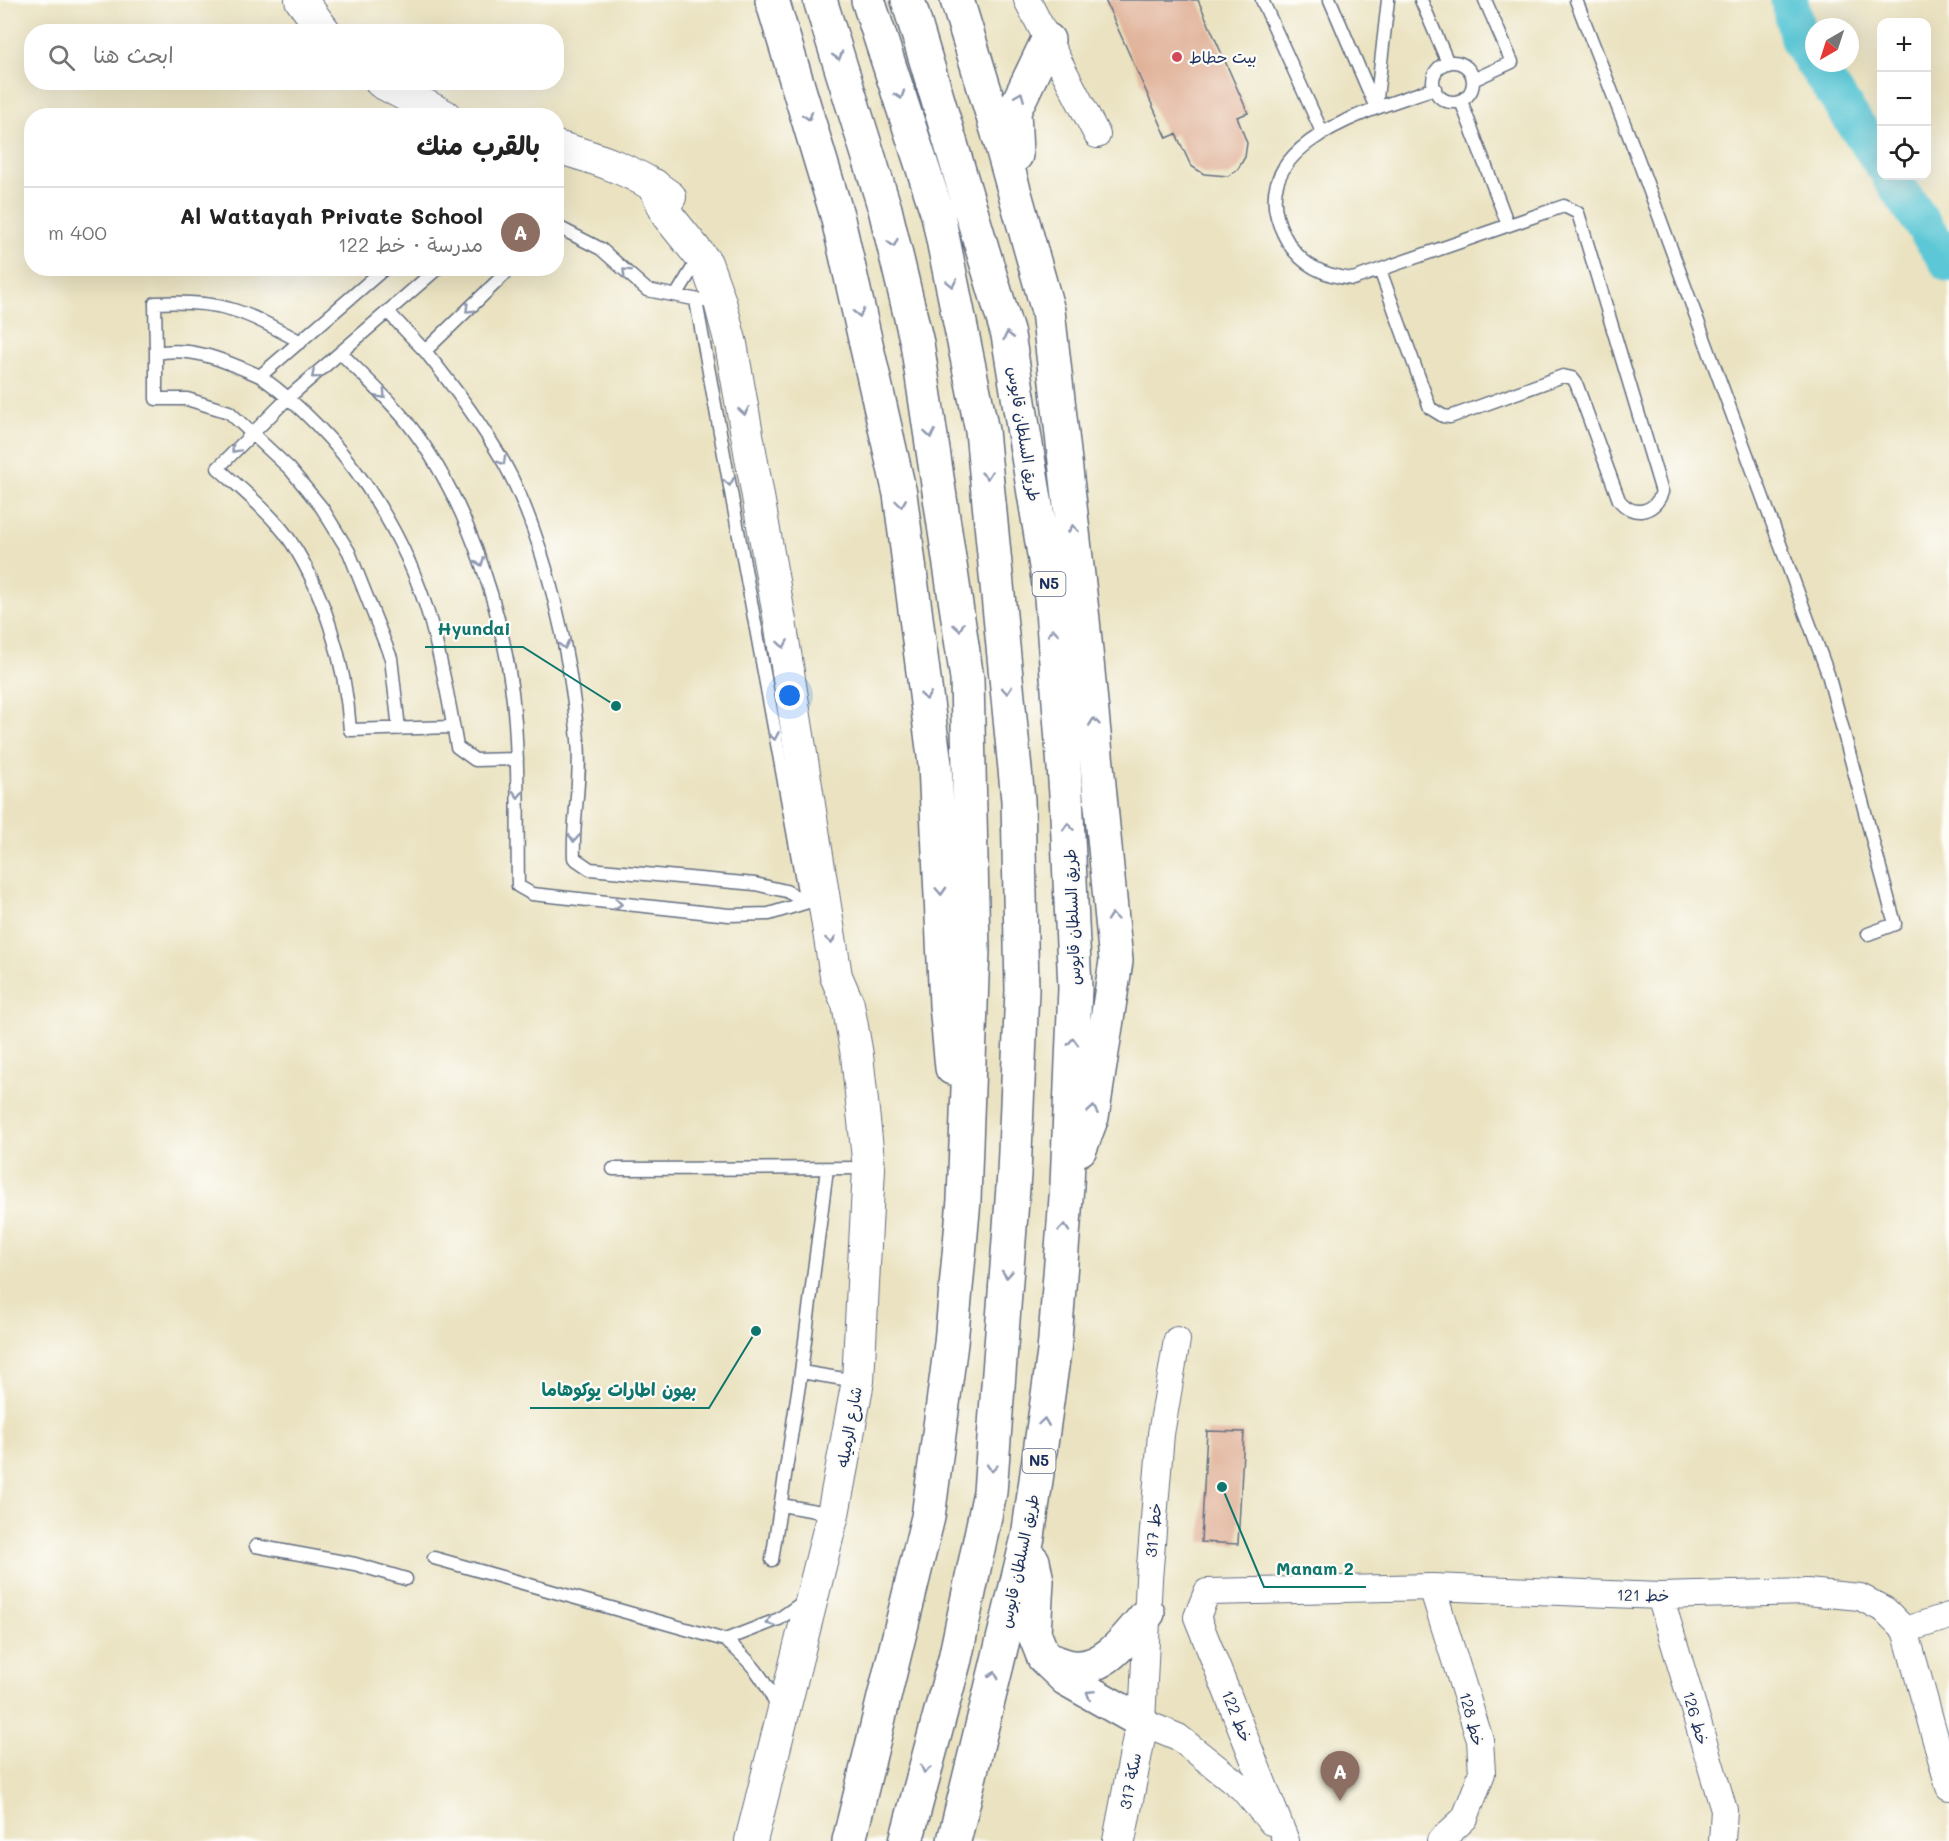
<!DOCTYPE html>
<html lang="ar">
<head>
<meta charset="utf-8">
<style>
  :root { --surface:#fff; --page:#f6f6f6; --text:#222; --muted:#767676; --line:#e0e0e0; --accent:#0f766e }
  body { margin:0; font-family:Mali,"Playpen Sans Arabic",sans-serif; background:var(--page); color:var(--text); direction:rtl }
  .controls { position:absolute; right:18px; top:18px; display:grid; overflow:hidden; border-radius:12px; box-shadow:0 6px 24px #0002 }
  .controls button { width:54px; height:54px; display:grid; place-items:center; padding:0; border:0; border-bottom:2px solid var(--line); background:var(--surface); color:var(--text); font:30px sans-serif }
  .compass { position:absolute; left:1805px; top:18px; width:54px; height:54px; border-radius:50%; background:var(--surface); box-shadow:0 6px 24px #0002; rotate:219deg }
  .you { position:absolute; left:790px; top:696px; width:21px; height:21px; margin:-15px; border:4px solid #fff; border-radius:50%; background:#1a73e8; box-shadow:0 0 0 9px #1a73e833 }
  .badge { display:grid; place-items:center; width:39px; height:39px; border-radius:50%; background:var(--accent); color:#fff; font-size:20px; font-weight:700 }
  .pin { position:absolute; translate:-50% -50px; filter:drop-shadow(0 2px 3px #0008) }
  .pin::after { content:''; position:absolute; top:32px; width:21px; height:18px; background:inherit; clip-path:polygon(0 0,100% 0,50% 100%) }
  .list { margin:0; padding:0; list-style:none }
  h2 { display:flex; justify-content:space-between; align-items:center; height:78px; margin:0; padding:0 24px; font-size:26px }
  h2 small { font-size:20px; font-weight:400; color:var(--muted) }
  .list li { display:grid; grid-template-columns:39px 1fr auto; gap:18px; align-items:center; box-sizing:border-box; height:90px; padding:0 24px; border-top:2px solid var(--line) }
  .list b { display:block; font-size:22px; white-space:nowrap }
  .list p { margin:0; font-size:20px; white-space:nowrap; color:var(--muted) }
  .list em { font-size:20px; font-style:normal; color:var(--muted) }
  .icon { flex:none; width:33px; height:33px; fill:none; stroke:currentColor; stroke-width:2; stroke-linecap:round; stroke-linejoin:round }
  .map { position:relative; flex:none; width:1949px; height:1841px; overflow:hidden; direction:ltr }
  .search { position:absolute; background:var(--surface); box-shadow:0 6px 24px #0002; left:24px; top:24px; width:540px; height:66px; display:flex; align-items:center; gap:15px; box-sizing:border-box; padding:0 21px; border-radius:24px; color:var(--muted); font-size:22px }
  .panel { position:absolute; background:var(--surface); box-shadow:0 6px 24px #0002; left:24px; top:108px; width:540px; height:168px; border-radius:24px; direction:rtl }
  .map>svg:first-child { display:block }
  .lines { fill:none; stroke-linecap:round; stroke-linejoin:round }
  .river { stroke:#5cc7d6; stroke-width:38 }
  .building { fill:#e1b29a }
  .service-casing { stroke:#636e80; stroke-width:15 }
  .minor-casing { stroke:#636e80; stroke-width:28 }
  .tertiary-casing { stroke:#636e80; stroke-width:34 }
  .trunk-casing { stroke:#636e80; stroke-width:36 }
  .service { stroke:#fff; stroke-width:12 }
  .minor { stroke:#fff; stroke-width:26 }
  .tertiary { stroke:#fff; stroke-width:32 }
  .trunk { stroke:#fff; stroke-width:33 }
  .oneway { stroke:#8d97ae }
  .poi-dot { fill:#d1495b; stroke:#fdfcf7; stroke-width:2 }
  .labels { text-anchor:middle; stroke-width:4.5; stroke-linejoin:round; paint-order:stroke }
  .shield { fill:#fdfcf7; stroke:#5f6c8c; stroke-width:1.5 }
  .shield-label { font-size:15px; font-weight:bold; fill:#1b2f5e }
  .poi-label { font-size:16px; fill:#1b2f5e; stroke:#fdfcf7; text-anchor:start }
  .street-label { font-size:16px; fill:#1b2f5e; stroke:#fdfcf7 }
  .leader { fill:none; stroke:#0f766e; stroke-width:2 }
  .callout-dot { fill:#0f766e; stroke:#fdfcf7; stroke-width:2 }
  .callout-label { font-size:18px; text-anchor:middle; font-weight:bold; fill:#0f766e; stroke:#fdfcf7; stroke-width:4.5; stroke-linejoin:round; paint-order:stroke }
</style>
</head>
<body>
<div class="map">
<svg width="1949" height="1841" viewBox="0 0 1949 1841">
  <rect width="100%" height="100%" fill="#fdfcf7"/>
  <filter id="ink" filterUnits="userSpaceOnUse"><feTurbulence type="fractalNoise" baseFrequency=".0167" numOctaves="2"/><feDisplacementMap in="SourceGraphic" scale="12" xChannelSelector="R" yChannelSelector="G"/><feConvolveMatrix kernelMatrix="1 2 1 2 8 2 1 2 1" color-interpolation-filters="sRGB"/></filter>
  <filter id="wash" filterUnits="userSpaceOnUse"><feTurbulence type="fractalNoise" baseFrequency=".008" numOctaves="4" result="noise"/><feDisplacementMap in="SourceGraphic" scale="24" xChannelSelector="R" yChannelSelector="G"/><feGaussianBlur stdDeviation="1.35" result="paint"/><feColorMatrix in="noise" values="0 0 0 0 0 0 0 0 0 0 0 0 0 0 0 0 0 1.4 0 .05"/><feComposite in="paint" operator="in"/></filter>
  <g filter="url(#wash)">
    <rect width="100%" height="100%" fill="#eae2c0"/>
    <g class="lines">
      <path class="river" d="M1789,0L1799,40L1814,63
        M1814,63L1882,163
        M1890,176L1949,263"/>
    </g>
    <g id="blocks">
      <path class="building" d="M1105,0H1198L1248,113L1237,117L1247,143L1245,157L1238,169L1228,176L1204,174L1191,166L1176,134L1167,138Z
        M1207,1431L1244,1432L1238,1544L1201,1542Z"/>
    </g>
  </g>
  <g filter="url(#ink)">
    <use href="#blocks" fill-opacity="0" stroke="#636e80" stroke-width="1.5"/>
    <g class="lines">
      <defs>
        <path id="service" d="M1262,0L1322,132
          M1330,0L1376,108
          M1421,0L1448,63
          M1576,0L1638,159L1828,674L1895,924L1868,934
          M1433 82a20 20 0 1 1 40 0a20 20 0 1 1-40 0Z
          M1473,80L1512,62L1485,0
          M1461,101L1508,225
          M1376,107L1388,0
          M556,226L601,249L647,290L704,301
          M385,268L260,376C342,435 403,525 431,623C442,663 450,706 457,747L475,760L517,759
          M438,268L289,397L218,468C240,488 265,508 284,532C323,584 346,666 350,730L453,727
          M511,268L425,351C454,387 481,423 504,463C545,537 571,656 578,740C582,780 572,819 574,858L590,869L755,884L786,891L806,902
          M1380,270L1430,408L1443,416L1450,417L1563,376L1572,378L1576,383L1619,500C1633,518 1655,513 1662,492L1578,213L1564,206L1353,279C1322,276 1298,264 1284,235C1238,143 1375,109 1435,88
          M677,294L700,256
          M696,301L806,902
          M388,312L425,351
          M156,353L155,303C223,300 242,310 301,342
          M341,353C363,376 387,397 407,422C469,500 508,624 515,722C519,777 517,831 518,886L532,894L729,915L769,914L808,902
          M260,376C225,361 194,346 156,353V399H187L229,412L290,469L322,508L349,552L391,658L399,729
          M613,1169L868,1168
          M801,1372L856,1381
          M781,1505L833,1514
          M256,1546L355,1564L406,1579
          M434,1558L725,1640C751,1661 765,1678 778,1710
          M772,1560L801,1372L827,1169
          M725,1640L779,1619L806,1600"/>
        <path id="minor" d="M1027,0L1097,135
          M1177,1340L1161,1434L1149,1579L1142,1722L1178,1737L1242,1788L1271,1822
          M1432,1587L1480,1740L1482,1773L1465,1818L1440,1841
          M1660,1596L1724,1810L1722,1841
          M1905,1630L1949,1616
          M1286,1841L1197,1617L1207,1592L1432,1587L1660,1596L1807,1592L1860,1597L1885,1610L1905,1630L1949,1787"/>
        <path id="tertiary" d="M301,0L325,32
          M381,82L445,116
          M556,147C597,158 636,171 670,197
          M654,185L668,216L706,263L720,302L731,344L779,615L836,976L848,1004L857,1055L869,1168L858,1381L833,1514L751,1841
          M1119,1841L1142,1722"/>
        <path id="trunk" d="M772,0L837,215L900,494L935,764L946,1005L952,1068
          M820,0L885,209L917,343L967,679L973,949L964,1200L951,1343L928,1517L849,1841
          M868,0L938,215L982,431L1018,800L1022,990L1014,1174L990,1492L955,1659L906,1841
          M908,0L1008,335L1051,597L1066,794L1075,988L1067,1185L1054,1352L1028,1537L954,1841
          M957,0L998,133L1048,311L1083,620L1116,961L1092,1117L1080,1149
          M1016,155L1014,111L1048,40
          M1033,1561L1037,1581L1034,1633L1044,1658L1066,1679L1142,1722
          M1046,1659C1054,1661 1064,1666 1073,1667C1106,1670 1129,1635 1148,1613"/>
      </defs>
      <use href="#service" class="service-casing"/>
      <use href="#minor" class="minor-casing"/>
      <use href="#tertiary" class="tertiary-casing"/>
      <use href="#trunk" class="trunk-casing"/>
      <use href="#service" class="service"/>
      <use href="#minor" class="minor"/>
      <use href="#tertiary" class="tertiary"/>
      <use href="#trunk" class="trunk"/>
    </g>
    <defs><path id="oneway-chevron" d="M-2-3.5L2.5 0L-2 3.5" fill="none" stroke-width="1.6" stroke-linecap="round" stroke-linejoin="round" transform="scale(1.5)"/></defs>
    <g class="oneway">
      <use href="#oneway-chevron" transform="translate(838 56) rotate(73)"/>
      <use href="#oneway-chevron" transform="translate(900 95) rotate(72)"/>
      <use href="#oneway-chevron" transform="translate(1020 96) rotate(-68)"/>
      <use href="#oneway-chevron" transform="translate(808 116) rotate(73)"/>
      <use href="#oneway-chevron" transform="translate(893 243) rotate(77)"/>
      <use href="#oneway-chevron" transform="translate(626 272) rotate(-135)"/>
      <use href="#oneway-chevron" transform="translate(952 283) rotate(78)"/>
      <use href="#oneway-chevron" transform="translate(469 309) rotate(136)"/>
      <use href="#oneway-chevron" transform="translate(859 313) rotate(77)"/>
      <use href="#oneway-chevron" transform="translate(1008 336) rotate(-103)"/>
      <use href="#oneway-chevron" transform="translate(315 375) rotate(140)"/>
      <use href="#oneway-chevron" transform="translate(382 395) rotate(47)"/>
      <use href="#oneway-chevron" transform="translate(744 411) rotate(80)"/>
      <use href="#oneway-chevron" transform="translate(930 434) rotate(81)"/>
      <use href="#oneway-chevron" transform="translate(235 449) rotate(133)"/>
      <use href="#oneway-chevron" transform="translate(502 461) rotate(60)"/>
      <use href="#oneway-chevron" transform="translate(987 475) rotate(84)"/>
      <use href="#oneway-chevron" transform="translate(729 482) rotate(80)"/>
      <use href="#oneway-chevron" transform="translate(901 503) rotate(82)"/>
      <use href="#oneway-chevron" transform="translate(1073 529) rotate(-97)"/>
      <use href="#oneway-chevron" transform="translate(480 562) rotate(70)"/>
      <use href="#oneway-chevron" transform="translate(959 627) rotate(81)"/>
      <use href="#oneway-chevron" transform="translate(1053 632) rotate(-95)"/>
      <use href="#oneway-chevron" transform="translate(783 644) rotate(81)"/>
      <use href="#oneway-chevron" transform="translate(564 645) rotate(76)"/>
      <use href="#oneway-chevron" transform="translate(1007 690) rotate(85)"/>
      <use href="#oneway-chevron" transform="translate(926 696) rotate(83)"/>
      <use href="#oneway-chevron" transform="translate(1094 722) rotate(-96)"/>
      <use href="#oneway-chevron" transform="translate(774 736) rotate(80)"/>
      <use href="#oneway-chevron" transform="translate(518 794) rotate(91)"/>
      <use href="#oneway-chevron" transform="translate(1068 827) rotate(-93)"/>
      <use href="#oneway-chevron" transform="translate(574 838) rotate(93)"/>
      <use href="#oneway-chevron" transform="translate(941 891) rotate(87)"/>
      <use href="#oneway-chevron" transform="translate(618 904) rotate(7)"/>
      <use href="#oneway-chevron" transform="translate(1112 917) rotate(-95)"/>
      <use href="#oneway-chevron" transform="translate(831 940) rotate(81)"/>
      <use href="#oneway-chevron" transform="translate(1073 1042) rotate(-88)"/>
      <use href="#oneway-chevron" transform="translate(1093 1110) rotate(-80)"/>
      <use href="#oneway-chevron" transform="translate(1064 1228) rotate(-85)"/>
      <use href="#oneway-chevron" transform="translate(1007 1274) rotate(94)"/>
      <use href="#oneway-chevron" transform="translate(1044 1422) rotate(-82)"/>
      <use href="#oneway-chevron" transform="translate(992 1468) rotate(95)"/>
      <use href="#oneway-chevron" transform="translate(770 1622) rotate(156)"/>
      <use href="#oneway-chevron" transform="translate(994 1675) rotate(-76)"/>
      <use href="#oneway-chevron" transform="translate(1090 1694) rotate(-148)"/>
      <use href="#oneway-chevron" transform="translate(925 1769) rotate(105)"/>
    </g>
  </g>
  <circle class="poi-dot" cx="1177" cy="57" r="6"/>
  <g class="labels">
    <g class="shield">
      <rect x="1032.5" y="572" width="33" height="24" rx="4.5"/>
      <rect x="1022.5" y="1449" width="33" height="24" rx="4.5"/>
    </g>
    <g class="shield-label">
      <text x="1049" y="589">N5</text>
      <text x="1039" y="1466">N5</text>
    </g>
    <g class="poi-label">
      <text x="1189" y="63">بيت حطاط</text>
    </g>
    <g class="street-label">
      <text transform="translate(1024 434) rotate(81)" y="6">طريق السلطان قابوس</text>
      <text transform="translate(1072 917) rotate(-92)" y="6">طريق السلطان قابوس</text>
      <text transform="translate(849 1427) rotate(-80)" y="6">شارع الرميله</text>
      <text transform="translate(1153 1530) rotate(-85)" y="6">خط 317</text>
      <text transform="translate(1019 1561) rotate(-78)" y="6">طريق السلطان قابوس</text>
      <text transform="translate(1643 1595) rotate(1)" y="6">خط 121</text>
      <text transform="translate(1237 1716) rotate(68)" y="6">خط 122</text>
      <text transform="translate(1696 1718) rotate(74)" y="6">خط 126</text>
      <text transform="translate(1472 1719) rotate(75)" y="6">خط 128</text>
      <text transform="translate(1130 1781) rotate(-79)" y="6">سكة 317</text>
    </g>
  </g>
  <path class="leader" d="M616 706L523 647H425M756 1331L709 1408H530M1222 1487L1264 1587H1366"/>
  <g class="callout-dot">
    <circle cx="616" cy="706" r="6"/>
    <circle cx="756" cy="1331" r="6"/>
    <circle cx="1222" cy="1487" r="6"/>
  </g>
  <g class="callout-label">
    <text x="474" y="635">Hyundai</text>
    <text x="619" y="1396">بهون اطارات يوكوهاما</text>
    <text x="1315" y="1575">Manam 2</text>
  </g>
</svg>
<div class="controls">
<button>+</button>
<button>−</button>
<button><svg class="icon" aria-label="locate" viewBox="0 0 24 24"><circle cx="12" cy="12" r="6"/><path d="M12 2v4M12 18v4M2 12h4M18 12h4"/></svg></button>
</div>
<svg class="compass" viewBox="-18 -18 36 36"><path d="M0-13l5 13h-10z" fill="#e53935"/><path d="M0 13l5-13h-10z" fill="#767676"/></svg>
<div class="you"></div>
<div class="pin badge" style="left:1340px;top:1801px;background:#8d6e63">A</div>
<div class="search"><svg class="icon" aria-label="search" viewBox="0 0 24 24"><circle cx="10" cy="10" r="6"/><path d="M15 15l6 6"/></svg>ابحث هنا</div>
<section class="panel">
<h2>بالقرب منك<small></small></h2>
<ul class="list">
<li><span class="badge" style="background:#8d6e63">A</span><div><b>Al Wattayah Private School</b><p>مدرسة · خط 122</p></div><em>400 m</em></li>
</ul>
</section>
</div>
</body>
</html>
